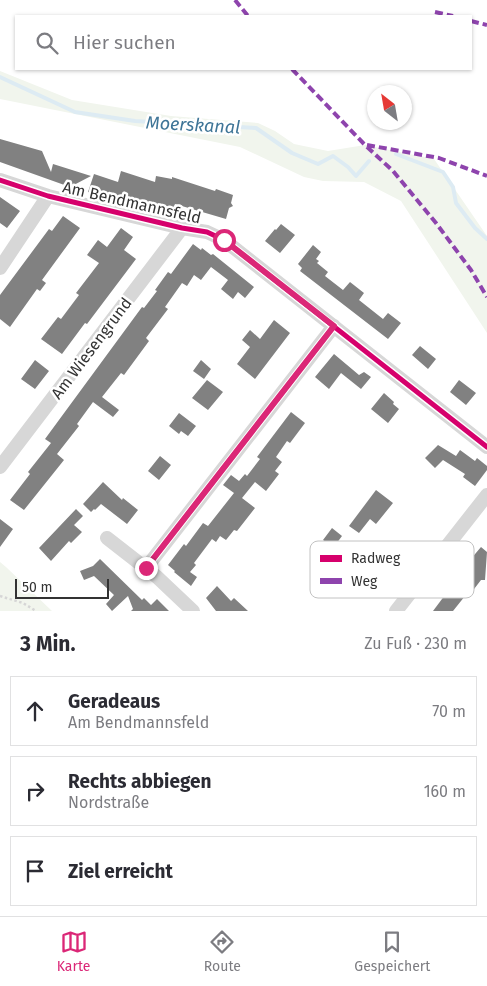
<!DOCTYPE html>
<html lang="de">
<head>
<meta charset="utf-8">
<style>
  :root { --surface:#fff; --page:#f2f2f3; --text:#2b2b33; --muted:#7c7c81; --line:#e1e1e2; --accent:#db2777 }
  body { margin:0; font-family:"Fira Sans",sans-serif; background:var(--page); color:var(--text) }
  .compass { position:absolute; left:367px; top:85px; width:45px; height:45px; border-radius:50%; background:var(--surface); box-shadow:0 1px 4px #0004; rotate:329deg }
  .scale { position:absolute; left:15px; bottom:12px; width:94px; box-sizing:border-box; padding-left:5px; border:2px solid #333; border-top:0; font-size:14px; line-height:18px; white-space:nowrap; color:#333; -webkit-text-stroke:4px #fff; paint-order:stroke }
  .stop { position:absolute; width:15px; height:15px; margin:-11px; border:4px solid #db2777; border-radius:50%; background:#fff }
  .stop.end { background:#db2777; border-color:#fff; box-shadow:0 1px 5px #0008 }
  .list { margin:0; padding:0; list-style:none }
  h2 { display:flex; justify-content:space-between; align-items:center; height:65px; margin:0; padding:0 20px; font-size:21px }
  h2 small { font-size:16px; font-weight:400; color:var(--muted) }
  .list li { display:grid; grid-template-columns:32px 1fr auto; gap:15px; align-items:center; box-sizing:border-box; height:70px; margin:0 10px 10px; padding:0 10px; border:1px solid var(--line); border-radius:0px }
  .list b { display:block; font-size:19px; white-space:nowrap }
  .list p { margin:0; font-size:16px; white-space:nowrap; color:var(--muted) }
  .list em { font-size:16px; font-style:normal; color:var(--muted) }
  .icon { flex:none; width:28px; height:28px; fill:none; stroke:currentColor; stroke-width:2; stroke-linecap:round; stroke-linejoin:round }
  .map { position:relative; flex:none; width:487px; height:611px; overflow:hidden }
  .search { position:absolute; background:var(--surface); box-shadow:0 1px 4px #0004; left:15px; right:15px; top:15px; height:55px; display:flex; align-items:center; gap:12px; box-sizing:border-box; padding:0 18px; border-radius:0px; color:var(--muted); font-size:19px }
  .sheet { height:305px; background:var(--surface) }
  nav { display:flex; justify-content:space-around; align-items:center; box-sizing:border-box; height:70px; border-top:1px solid var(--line); background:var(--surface); font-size:14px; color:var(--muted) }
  nav a { display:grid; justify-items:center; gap:2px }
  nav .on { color:var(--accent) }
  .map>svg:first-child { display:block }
  .green { fill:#f1f5ed }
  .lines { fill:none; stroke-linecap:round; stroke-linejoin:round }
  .stream { stroke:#ddebf3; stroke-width:4 }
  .building { fill:#818181 }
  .path { stroke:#d6d6d6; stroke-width:2.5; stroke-dasharray:2.5 2.5; stroke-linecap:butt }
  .service { stroke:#d7d7d7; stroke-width:7 }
  .minor { stroke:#d7d7d7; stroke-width:14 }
  .quiet { stroke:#8e44ad; stroke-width:4; stroke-dasharray:8 4; stroke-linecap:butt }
  .cycleway-casing { stroke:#fff; stroke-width:8 }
  .cycleway { stroke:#d6006c; stroke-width:5 }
  .route { stroke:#db2777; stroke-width:6 }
  .labels { text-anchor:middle; stroke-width:5; stroke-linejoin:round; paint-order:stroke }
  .street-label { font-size:16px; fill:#333; stroke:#fff }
  .water-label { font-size:18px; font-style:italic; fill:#3f7597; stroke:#fff }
  .key { fill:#fff; stroke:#c2c2c2; stroke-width:1 }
  .key-label { font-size:14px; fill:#333 }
</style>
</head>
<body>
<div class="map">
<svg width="487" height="611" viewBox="0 0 487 611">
  <rect width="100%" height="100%" fill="#fff"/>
  <path class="green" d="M0,71L72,100L171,116L258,123L275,131L294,144L328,151L365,145L434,159L487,236V333L401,201L364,182L323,181L304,177L240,147L0,99Z
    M0,562L6,567L52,611H0Z"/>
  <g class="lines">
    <path class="stream" d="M0,77L75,112L135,121L256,128L292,153L318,164L333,156L348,167L356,176L369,161
      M396,154L443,172L453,187L456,203L475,228L487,239"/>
  </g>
  <path class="building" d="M0,139L42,151L51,172L53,164L91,176L70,187L0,162Z
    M121,171L155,182L156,176L172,179V177L215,191L216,189L233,195L231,203L233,206L229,208L226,219L175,204L173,209L163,205L162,207L155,205L154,207L137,201L136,204L106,194L105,198L88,192L94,174L118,182Z
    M0,197L20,211L7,228L0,223Z
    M63,216L80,228L42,280L46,283L40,291L37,289L10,327L0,319V295L49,229L52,231Z
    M281,224L295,235L280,253L265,241L275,229L276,230Z
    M121,228L133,237L124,250L136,259L87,324L85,323L62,354L41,339L58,317L61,319L79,295L76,293L99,263L87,255L98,240L107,247Z
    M193,244L201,250L202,248L211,255L213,254L254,287L245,298L238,292L233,299L221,289L228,280L211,267L201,280L194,275L187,286L182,283L165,307L168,309L146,338L149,341L124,375L121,373L102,397L119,410L113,417L93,402L77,424L79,426L57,454L64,460L24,510L10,500L30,474L28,472L51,443L45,439L142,307L144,308L157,291L155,290L168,272L171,274Z
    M313,245L321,252L316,259L319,261L317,263L328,272L325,276L343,290L350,282L364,293L359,300L383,319L388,313L401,323L388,339L300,271L302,268L298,264Z
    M274,320L290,333L255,379L237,364L250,347L242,340L250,330L260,339Z
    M420,346L436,359L428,369L412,355Z
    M334,354L359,375L364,372L371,377L361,389L341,373L329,389L315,377Z
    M35,360L49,371L35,389L21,379Z
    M201,360L211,369L204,379L193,371Z
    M207,380L223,392L208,410L192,398Z
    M459,380L476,393L466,405L450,392Z
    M384,393L394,402L393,404L399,409L388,423L371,409Z
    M291,412L305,423L290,443L287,441L276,457L282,462L275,471L279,474L266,491L255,482L242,498L255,508L237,531L234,530L226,540L220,536L216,542L212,539L194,563L196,565L190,572L197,577L191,586L174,572L175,571L168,565L184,544L186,546L203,523L208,526L234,493L223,485L231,475L239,481L245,474L247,476L260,459L257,457Z
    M179,413L196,426L188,436L181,431L179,434L169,426Z
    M438,445L456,456L460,450L475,461L477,458L487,466V470L475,486L463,477L465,474L443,460L435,468L425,458Z
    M160,456L171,465L159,480L148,471Z
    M103,482L122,500L123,498L138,510L127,524L101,504L95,510L94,509L91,512L83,504Z
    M376,490L393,503L376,524L370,519L359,533L349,526Z
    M76,509L83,516L74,525L82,532L71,543L69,541L51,561L39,548Z
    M0,519L13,529L0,547Z
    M332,528L342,536L333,548L323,540Z
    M481,547L487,552L485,580H481L471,593L469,591L453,611H433L463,571L467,565L466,561L470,560Z
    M100,559L142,600L144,598L151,605L157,599L169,611H131L133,609L128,596L112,611L106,604L114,595L94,576L84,580L80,571L93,566Z
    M217,586L231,601L234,598L248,611H216L206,598Z"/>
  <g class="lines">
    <path class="path" d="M0,596L23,603L36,611"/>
    <path class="service" d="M347,549L379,563L415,586"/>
    <path class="minor" d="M0,180L48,196L182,228L207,232L224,240L487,447
      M0,268L48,196
      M0,467L182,228
      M107,538L157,577L193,611
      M146,568L334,326
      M396,611L487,495"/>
    <path class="quiet" d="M235,0L248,16
      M435,12L453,16
      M471,21L487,25
      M292,69L365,145L393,171L436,223L471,270L487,297
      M367,145L439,158L487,176"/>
    <defs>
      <path id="cycleway" d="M0,180L48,196L182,228L207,232L224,240L487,447
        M146,568L334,326"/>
    </defs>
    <use href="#cycleway" class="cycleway-casing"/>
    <use href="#cycleway" class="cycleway"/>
  </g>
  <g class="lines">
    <path class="route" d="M146,568L334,326L224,240"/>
  </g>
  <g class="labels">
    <g class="street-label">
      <text transform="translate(132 202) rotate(13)" y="6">Am Bendmannsfeld</text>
      <text transform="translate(91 348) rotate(-53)" y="6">Am Wiesengrund</text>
    </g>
    <g class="water-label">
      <text transform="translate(193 125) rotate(3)" y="6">Moerskanal</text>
    </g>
  </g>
  <rect x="310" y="541" width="164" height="57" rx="8" class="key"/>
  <rect x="320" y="555" width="22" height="7" fill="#d6006c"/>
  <rect x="320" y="578" width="22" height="6" fill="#8e44ad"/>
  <g class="key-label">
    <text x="351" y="563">Radweg</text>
    <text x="351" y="586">Weg</text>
  </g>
</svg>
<svg class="compass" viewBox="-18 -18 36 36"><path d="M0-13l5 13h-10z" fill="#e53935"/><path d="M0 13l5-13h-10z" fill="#7c7c81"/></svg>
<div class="scale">50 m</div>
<div class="stop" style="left:224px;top:240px"></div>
<div class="stop end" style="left:146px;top:568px"></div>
<div class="search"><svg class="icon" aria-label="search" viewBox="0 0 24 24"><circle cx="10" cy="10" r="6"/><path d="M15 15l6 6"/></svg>Hier suchen</div>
</div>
<section class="sheet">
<h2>3 Min.<small>Zu Fuß · 230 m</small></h2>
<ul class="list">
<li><svg class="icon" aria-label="ahead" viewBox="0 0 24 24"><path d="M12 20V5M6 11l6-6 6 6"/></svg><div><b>Geradeaus</b><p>Am Bendmannsfeld</p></div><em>70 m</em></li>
<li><svg class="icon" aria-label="right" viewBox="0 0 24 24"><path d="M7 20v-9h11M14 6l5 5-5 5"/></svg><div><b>Rechts abbiegen</b><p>Nordstraße</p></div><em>160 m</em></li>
<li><svg class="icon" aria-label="arrive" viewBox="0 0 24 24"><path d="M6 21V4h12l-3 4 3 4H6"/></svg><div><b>Ziel erreicht</b></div></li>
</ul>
</section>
<nav>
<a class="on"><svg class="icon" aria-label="map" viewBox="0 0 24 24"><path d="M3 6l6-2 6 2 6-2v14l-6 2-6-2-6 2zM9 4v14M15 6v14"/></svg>Karte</a>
<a><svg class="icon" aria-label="directions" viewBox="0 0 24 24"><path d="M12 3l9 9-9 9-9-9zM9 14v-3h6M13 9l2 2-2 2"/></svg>Route</a>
<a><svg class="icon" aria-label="saved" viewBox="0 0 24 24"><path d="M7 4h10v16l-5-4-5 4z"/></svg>Gespeichert</a>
</nav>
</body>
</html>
